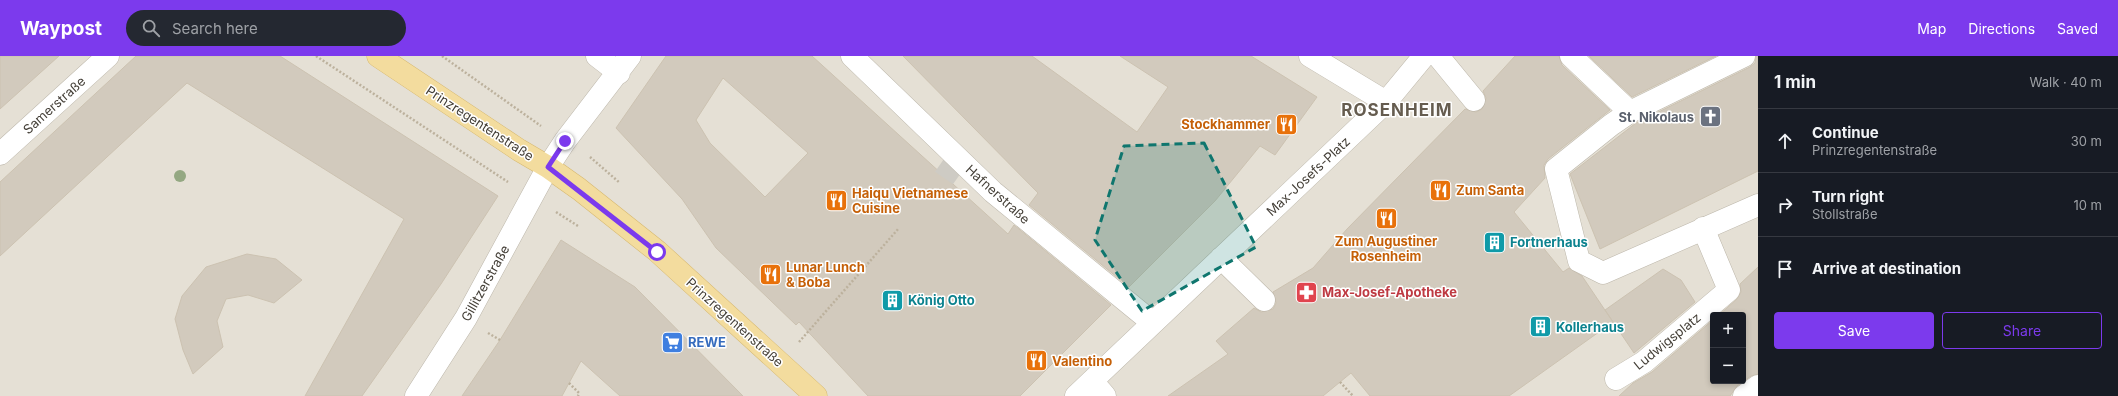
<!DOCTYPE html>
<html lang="en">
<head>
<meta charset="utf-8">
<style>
  :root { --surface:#171b24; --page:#242831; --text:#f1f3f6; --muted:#9ea1a6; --line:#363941; --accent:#7c3aed }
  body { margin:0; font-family:Inter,sans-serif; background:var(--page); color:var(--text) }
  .controls { position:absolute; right:12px; bottom:12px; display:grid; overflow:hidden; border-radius:4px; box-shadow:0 2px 6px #0003 }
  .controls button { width:36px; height:36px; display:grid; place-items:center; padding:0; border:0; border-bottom:1px solid var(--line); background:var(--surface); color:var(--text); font:20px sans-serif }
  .stop { position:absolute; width:12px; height:12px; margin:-9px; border:3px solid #7c3aed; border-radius:50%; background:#fff }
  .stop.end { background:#7c3aed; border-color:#fff; box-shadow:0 1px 4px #0008 }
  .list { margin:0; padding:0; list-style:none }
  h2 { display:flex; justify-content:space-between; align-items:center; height:52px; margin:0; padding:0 16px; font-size:17px }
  h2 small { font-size:13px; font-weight:400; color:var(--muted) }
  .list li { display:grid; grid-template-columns:26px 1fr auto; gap:12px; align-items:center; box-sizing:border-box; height:64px; padding:0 16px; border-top:1px solid var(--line) }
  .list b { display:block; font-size:15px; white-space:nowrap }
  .list p { margin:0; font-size:13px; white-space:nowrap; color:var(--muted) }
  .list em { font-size:13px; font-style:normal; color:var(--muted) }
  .actions { display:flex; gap:8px; padding:12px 16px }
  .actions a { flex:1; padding:9px 0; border:1px solid var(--accent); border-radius:4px; text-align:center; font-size:14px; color:var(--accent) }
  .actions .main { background:var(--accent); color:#fff }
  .icon { flex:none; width:22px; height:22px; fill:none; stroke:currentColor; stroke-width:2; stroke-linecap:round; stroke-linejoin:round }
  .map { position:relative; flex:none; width:1758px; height:340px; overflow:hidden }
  header { display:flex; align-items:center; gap:24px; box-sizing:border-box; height:56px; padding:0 20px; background:var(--accent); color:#fff }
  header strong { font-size:19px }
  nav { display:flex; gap:22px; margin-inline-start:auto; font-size:14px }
  .search { width:280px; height:36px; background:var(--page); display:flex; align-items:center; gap:10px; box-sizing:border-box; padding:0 14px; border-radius:22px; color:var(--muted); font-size:15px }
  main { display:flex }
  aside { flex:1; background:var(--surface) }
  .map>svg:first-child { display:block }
  .residential { fill:#e5e0d5; fill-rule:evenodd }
  .building { fill:#d2cabd; stroke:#ccc2b1; fill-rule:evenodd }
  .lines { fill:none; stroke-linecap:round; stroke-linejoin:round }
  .minor-tunnel { stroke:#cecbc4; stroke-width:22; stroke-dasharray:22 11; stroke-linecap:butt }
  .minor-casing { stroke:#bcb6aa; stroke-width:23 }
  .major-casing { stroke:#d6b870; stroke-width:23 }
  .path { stroke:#bcb19d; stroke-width:2.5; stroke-dasharray:2 2; stroke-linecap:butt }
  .minor { stroke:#fff; stroke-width:22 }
  .major { stroke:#f3dc9e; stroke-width:22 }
  .tree { fill:#94a882 }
  .route { stroke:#7c3aed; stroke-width:5 }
  .marked { fill:#0f766e; fill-opacity:0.2; stroke:#0f766e; stroke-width:3; stroke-dasharray:8 5; stroke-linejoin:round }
  .labels { text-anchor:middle; stroke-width:3; stroke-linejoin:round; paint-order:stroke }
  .street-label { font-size:13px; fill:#443f37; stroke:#fff }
  .worship-label { font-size:13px; font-weight:bold; fill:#5b616d; stroke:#fff; text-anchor:end }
  .food-label { font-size:13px; font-weight:bold; fill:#c56008; stroke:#fff; text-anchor:start }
  .culture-label { font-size:13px; font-weight:bold; fill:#0d838f; stroke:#fff; text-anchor:start }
  .health-label { font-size:13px; font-weight:bold; fill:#be3a42; stroke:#fff; text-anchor:start }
  .shop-label { font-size:13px; font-weight:bold; fill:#366cbe; stroke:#fff; text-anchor:start }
  .district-label { font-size:17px; font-weight:bold; letter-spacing:1px; fill:#655c4f; stroke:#fff }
</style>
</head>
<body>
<header>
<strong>Waypost</strong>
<div class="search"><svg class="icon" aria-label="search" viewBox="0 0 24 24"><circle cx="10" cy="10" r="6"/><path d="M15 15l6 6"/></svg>Search here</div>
<nav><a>Map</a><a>Directions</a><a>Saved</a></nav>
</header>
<main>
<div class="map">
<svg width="1758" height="340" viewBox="0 0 1758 340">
  <rect width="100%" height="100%" fill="#f1eee7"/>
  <path class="residential" d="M0,0H1758V340H0ZM1713,259H1743V325H1713Z"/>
  <path class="building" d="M0,0H59L0,53Z
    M136,0H280L498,140L441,228L362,340H305L404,163L187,27L0,200V126Z
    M666,0H812L1008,178L1014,169L1111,249L1020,340H868L799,266L796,269L716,192L682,143L616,72ZM723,22L808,97L765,141L710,87L696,64Z
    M903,0H1032L1137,76L1168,31L1120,0H1251L1317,41L1275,99L1260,90L1215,145L1129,231L1029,149L1038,137Z
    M1515,0H1559L1562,9L1610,54L1548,103L1544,109L1545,122L1514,156L1563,216L1569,212L1582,220L1613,266L1509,340H1370L1351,317L1323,340H1168L1228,298L1216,285L1254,252L1261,256L1273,253L1276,247L1273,236L1313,212L1347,173L1465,53L1476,56L1482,53L1486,42L1483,35Z
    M1589,0H1716L1632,41Z
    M1756,0H1758V115L1600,193L1570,118L1636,67L1750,11L1755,7Z
    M561,184L635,231L743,340H620L581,305L562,340H462L500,284Z
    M247,198L276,203L302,224L274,247L248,239L226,243L217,265L223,291L193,318L183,294L175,263L182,240L206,211Z
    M1758,211V318L1751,320L1737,330L1730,340H1619L1633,327L1652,316L1713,264V325H1743V259H1719L1737,243L1741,236L1740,228Z
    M1663,213L1681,224L1695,246L1634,297L1605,254Z"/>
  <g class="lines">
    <path class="minor-tunnel" d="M944,122L958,102"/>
    <defs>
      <path id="minor" d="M597,0L619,17
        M852,0L993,136L1153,267
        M1310,0L1386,46
        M1438,0L1474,44
        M1571,0L1630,56L1744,0
        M1630,56L1611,69L1556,113L1579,205L1603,217L1758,149
        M0,98L108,0
        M1221,202L1264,244
        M1616,323L1644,306L1729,234L1703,172
        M1092,325L1105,340
        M416,340L466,262L548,111L565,85L630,0
        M1076,340L1386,46L1424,0
        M1744,340L1758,330"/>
      <path id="major" d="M378,0L519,94L548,111L579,133L657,195L816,340"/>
    </defs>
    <use href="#minor" class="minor-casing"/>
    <use href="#major" class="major-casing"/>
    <path class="path" d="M316,0L508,126
      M442,0L541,70
      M590,101L620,127
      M556,156L578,170
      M488,277L500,284
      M799,286L899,172
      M1340,326L1353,340
      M569,327L579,337L578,340"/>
    <use href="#minor" class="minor"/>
    <use href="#major" class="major"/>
  </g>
  <circle class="tree" cx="180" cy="120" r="6"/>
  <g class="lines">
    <path class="route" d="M565,85L548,111L657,196"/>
  </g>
  <path class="marked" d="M1204,87L1256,191L1142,255L1095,184L1124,90Z"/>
  <defs>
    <symbol id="church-square" viewBox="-11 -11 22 22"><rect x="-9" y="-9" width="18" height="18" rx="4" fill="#6b7280" stroke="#fff"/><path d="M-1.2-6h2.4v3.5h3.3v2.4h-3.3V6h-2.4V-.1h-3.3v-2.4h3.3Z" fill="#fff"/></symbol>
    <symbol id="restaurant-square" viewBox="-11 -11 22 22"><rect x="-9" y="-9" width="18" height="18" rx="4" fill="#e8710a" stroke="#fff"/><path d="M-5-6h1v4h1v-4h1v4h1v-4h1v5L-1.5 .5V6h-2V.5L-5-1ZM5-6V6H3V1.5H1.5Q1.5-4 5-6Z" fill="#fff"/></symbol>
    <symbol id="building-square" viewBox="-11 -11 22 22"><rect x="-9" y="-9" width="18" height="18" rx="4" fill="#0f9aa8" stroke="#fff"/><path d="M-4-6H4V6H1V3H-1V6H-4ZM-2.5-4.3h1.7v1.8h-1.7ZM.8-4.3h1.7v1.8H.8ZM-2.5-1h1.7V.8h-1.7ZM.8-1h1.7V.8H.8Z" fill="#fff"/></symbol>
    <symbol id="pharmacy-square" viewBox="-11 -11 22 22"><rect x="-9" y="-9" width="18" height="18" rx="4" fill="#e0444e" stroke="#fff"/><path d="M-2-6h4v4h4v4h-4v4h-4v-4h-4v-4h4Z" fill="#fff"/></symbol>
    <symbol id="supermarket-square" viewBox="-11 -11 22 22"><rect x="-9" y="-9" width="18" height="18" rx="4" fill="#3f7fe0" stroke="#fff"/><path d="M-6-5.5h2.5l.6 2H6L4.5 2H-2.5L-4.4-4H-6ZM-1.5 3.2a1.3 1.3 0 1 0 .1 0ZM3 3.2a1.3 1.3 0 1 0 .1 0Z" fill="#fff"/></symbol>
  </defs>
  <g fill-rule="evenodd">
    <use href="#church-square" x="1698" y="48" width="25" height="25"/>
    <use href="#restaurant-square" x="1274" y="56" width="25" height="25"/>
    <use href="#restaurant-square" x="1428" y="122" width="25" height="25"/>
    <use href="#restaurant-square" x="824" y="132" width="25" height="25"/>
    <use href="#restaurant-square" x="1374" y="150" width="25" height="25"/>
    <use href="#building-square" x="1482" y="174" width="25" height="25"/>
    <use href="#restaurant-square" x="758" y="206" width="25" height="25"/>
    <use href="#pharmacy-square" x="1294" y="224" width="25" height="25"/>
    <use href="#building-square" x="880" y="232" width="25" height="25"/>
    <use href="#building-square" x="1528" y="258" width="25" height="25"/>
    <use href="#supermarket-square" x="660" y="274" width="25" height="25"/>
    <use href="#restaurant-square" x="1024" y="292" width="25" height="25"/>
  </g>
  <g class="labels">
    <g class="street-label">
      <text transform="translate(54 49) rotate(-42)" y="5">Samerstraße</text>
      <text transform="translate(480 67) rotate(33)" y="5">Prinzregentenstraße</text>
      <text transform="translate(1308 120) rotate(-43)" y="5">Max-Josefs-Platz</text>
      <text transform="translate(998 138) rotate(42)" y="5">Hafnerstraße</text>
      <text transform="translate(485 227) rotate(-61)" y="5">Gillitzerstraße</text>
      <text transform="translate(735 266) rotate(42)" y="5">Prinzregentenstraße</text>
      <text transform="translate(1667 285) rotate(-39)" y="5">Ludwigsplatz</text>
    </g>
    <g class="worship-label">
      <text x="1694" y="66">St. Nikolaus</text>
    </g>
    <g class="food-label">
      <text x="1270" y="73" text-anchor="end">Stockhammer</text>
      <text x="1456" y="139">Zum Santa</text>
      <text x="852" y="142">Haiqu Vietnamese<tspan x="852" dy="15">Cuisine</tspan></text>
      <text x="1386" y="190" text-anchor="middle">Zum Augustiner<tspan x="1386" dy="15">Rosenheim</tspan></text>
      <text x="786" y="216">Lunar Lunch<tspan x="786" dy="15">&amp; Boba</tspan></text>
      <text x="1052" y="310">Valentino</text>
    </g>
    <g class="culture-label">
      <text x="1510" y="191">Fortnerhaus</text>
      <text x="908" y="249">König Otto</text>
      <text x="1556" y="276">Kollerhaus</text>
    </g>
    <g class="health-label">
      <text x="1322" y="241">Max-Josef-Apotheke</text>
    </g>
    <g class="shop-label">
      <text x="688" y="291">REWE</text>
    </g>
    <g class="district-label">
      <text x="1397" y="60">ROSENHEIM</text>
    </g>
  </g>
</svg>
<div class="controls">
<button>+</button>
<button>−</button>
</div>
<div class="stop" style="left:657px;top:196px"></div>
<div class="stop end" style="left:565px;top:85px"></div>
</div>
<aside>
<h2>1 min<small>Walk · 40 m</small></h2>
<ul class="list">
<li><svg class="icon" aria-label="ahead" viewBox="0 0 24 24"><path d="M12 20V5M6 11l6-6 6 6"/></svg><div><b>Continue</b><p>Prinzregentenstraße</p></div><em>30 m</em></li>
<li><svg class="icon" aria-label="right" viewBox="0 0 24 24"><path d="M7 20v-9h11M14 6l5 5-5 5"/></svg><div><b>Turn right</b><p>Stollstraße</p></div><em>10 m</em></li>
<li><svg class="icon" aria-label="arrive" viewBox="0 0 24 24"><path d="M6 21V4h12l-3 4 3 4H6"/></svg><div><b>Arrive at destination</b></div></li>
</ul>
<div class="actions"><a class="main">Save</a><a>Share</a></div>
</aside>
</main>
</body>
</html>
